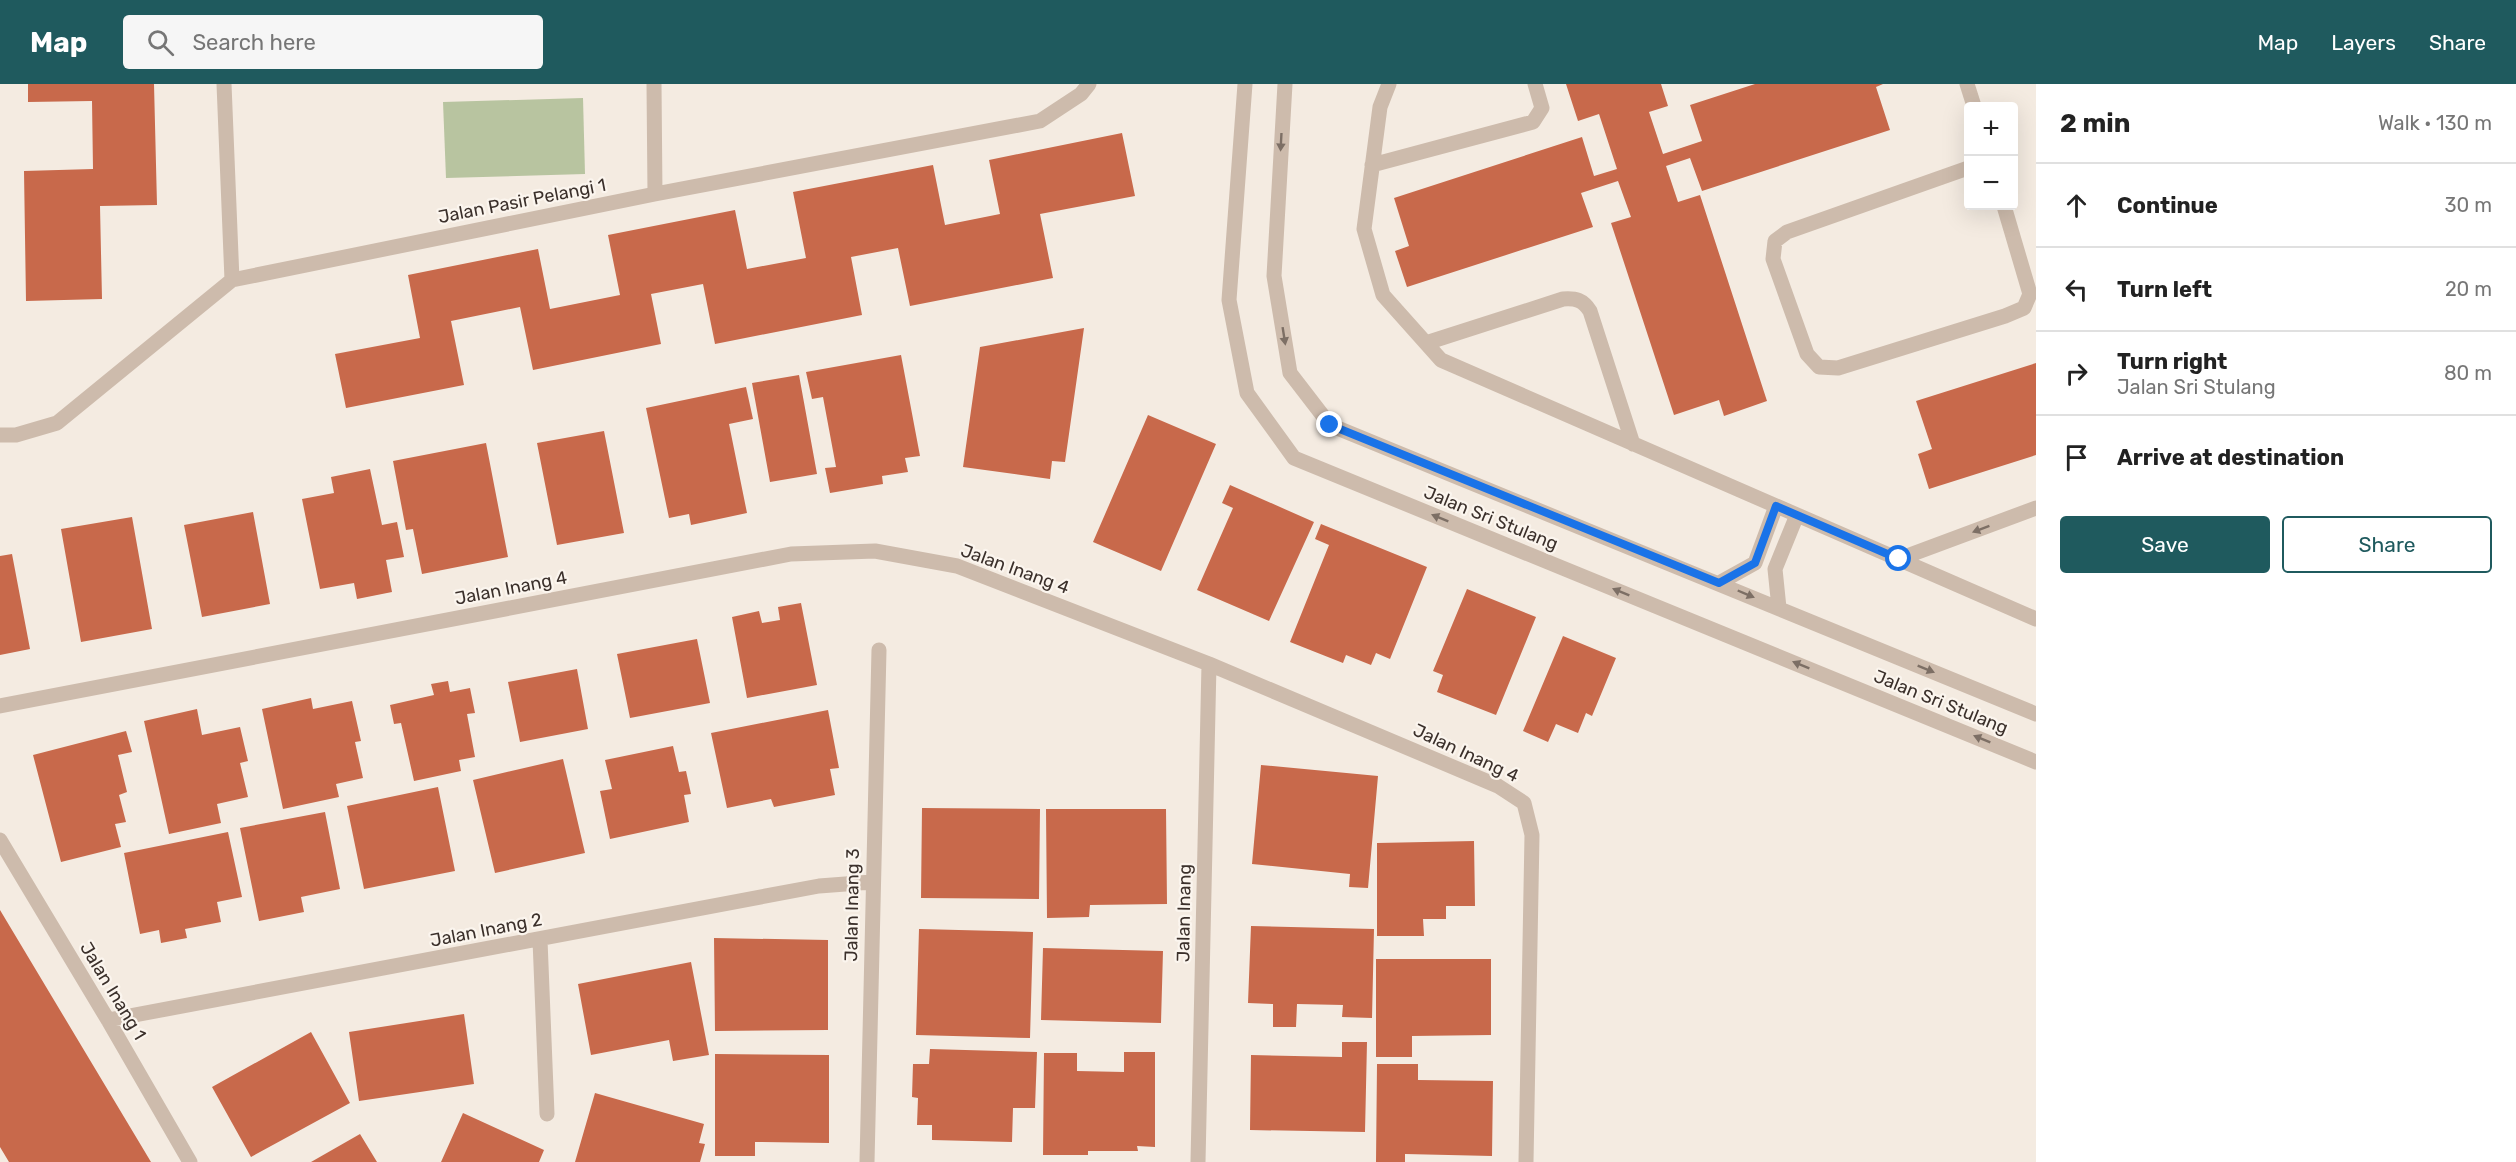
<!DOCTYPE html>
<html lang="en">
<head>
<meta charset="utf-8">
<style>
  :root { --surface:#fff; --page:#f6f6f6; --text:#222; --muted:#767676; --line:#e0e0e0; --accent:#1f5a5e }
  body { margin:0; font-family:Rubik,sans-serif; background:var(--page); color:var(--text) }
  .controls { position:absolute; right:18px; top:18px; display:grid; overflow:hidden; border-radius:6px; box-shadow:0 6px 24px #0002 }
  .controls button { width:54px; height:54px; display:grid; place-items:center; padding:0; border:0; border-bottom:2px solid var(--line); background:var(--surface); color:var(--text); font:30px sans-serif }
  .stop { position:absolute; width:18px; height:18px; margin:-14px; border:4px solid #1a73e8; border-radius:50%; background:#fff }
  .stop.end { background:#1a73e8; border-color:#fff; box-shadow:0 2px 6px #0008 }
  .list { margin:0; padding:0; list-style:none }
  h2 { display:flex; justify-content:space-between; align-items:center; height:78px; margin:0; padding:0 24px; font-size:26px }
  h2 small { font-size:20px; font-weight:400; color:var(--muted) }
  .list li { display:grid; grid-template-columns:39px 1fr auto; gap:18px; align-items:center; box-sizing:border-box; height:84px; padding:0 24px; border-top:2px solid var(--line) }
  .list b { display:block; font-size:22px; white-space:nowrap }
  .list p { margin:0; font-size:20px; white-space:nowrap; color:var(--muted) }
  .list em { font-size:20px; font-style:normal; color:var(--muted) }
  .actions { display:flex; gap:12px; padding:18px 24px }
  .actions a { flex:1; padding:14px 0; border:2px solid var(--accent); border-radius:6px; text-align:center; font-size:21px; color:var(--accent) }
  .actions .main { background:var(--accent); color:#fff }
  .icon { flex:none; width:33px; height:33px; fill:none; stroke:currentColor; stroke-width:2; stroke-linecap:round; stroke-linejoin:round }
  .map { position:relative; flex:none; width:2036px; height:1078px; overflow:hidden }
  header { display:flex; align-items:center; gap:36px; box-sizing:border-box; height:84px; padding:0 30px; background:var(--accent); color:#fff }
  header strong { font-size:28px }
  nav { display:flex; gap:33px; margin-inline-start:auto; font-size:21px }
  .search { width:420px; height:54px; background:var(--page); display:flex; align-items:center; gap:15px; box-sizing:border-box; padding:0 21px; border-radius:6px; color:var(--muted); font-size:22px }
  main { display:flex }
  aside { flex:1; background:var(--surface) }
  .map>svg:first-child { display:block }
  .green { fill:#b8c4a0 }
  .building { fill:#c8694b }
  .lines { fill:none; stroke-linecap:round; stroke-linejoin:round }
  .minor { stroke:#cdbbac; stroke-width:15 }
  .oneway { fill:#7d6f65 }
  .route { stroke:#1a73e8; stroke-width:8 }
  .labels { text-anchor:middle; stroke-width:4.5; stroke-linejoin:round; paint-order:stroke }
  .street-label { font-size:18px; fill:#3b302b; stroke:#fbf5ee }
</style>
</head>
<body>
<header>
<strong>Map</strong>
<div class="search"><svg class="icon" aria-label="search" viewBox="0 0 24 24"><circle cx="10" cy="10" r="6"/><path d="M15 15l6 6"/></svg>Search here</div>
<nav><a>Map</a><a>Layers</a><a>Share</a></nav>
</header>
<main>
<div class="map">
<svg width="2036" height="1078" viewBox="0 0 2036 1078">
  <rect width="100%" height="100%" fill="#f4ebe1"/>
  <path class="green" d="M583,14L585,90L446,94L443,18Z"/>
  <path class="building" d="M28,0H154L157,121L100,122L102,215L26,217L24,87L93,85L92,17L28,18Z
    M1566,0H1661L1668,22L1649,28L1663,70L1702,57L1690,21L1755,0H1883L1876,3L1890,46L1702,107L1690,74L1666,82L1678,118L1700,111L1767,317L1724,332L1719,316L1674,331L1611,139L1631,133L1618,97L1581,109L1593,143L1407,203L1395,167L1409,162L1394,114L1582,53L1594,92L1617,85L1599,30L1578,37Z
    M1122,49L1135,112L1040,130L1053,194L910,222L898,164L851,173L862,231L715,260L703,200L651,210L661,260L533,286L520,223L451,237L464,301L346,324L335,270L420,254L408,191L538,165L550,225L620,211L608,151L735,126L747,185L806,174L793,108L933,81L945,141L1000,130L989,76Z
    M1084,244L1065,378L1052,377L1050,395L963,383L980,263Z
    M901,271L920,372L905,374L908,388L882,392L883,400L830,409L825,384L836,383L823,313L812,315L806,288Z
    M2036,279V371L1929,405L1918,370L1932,365L1916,317Z
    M799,291L817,390L770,398L752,299Z
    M746,303L753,335L729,340L747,429L691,441L689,430L669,434L646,324Z
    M1148,331L1216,360L1161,487L1093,458Z
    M604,347L624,449L557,461L537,359Z
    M486,359L508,473L422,490L413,445L406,446L393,377Z
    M370,385L382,441L397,438L404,473L386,476L392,508L357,515L354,499L320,505L302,415L334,409L331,393Z
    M1230,401L1314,438L1269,537L1197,506L1233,424L1222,419Z
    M253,428L270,520L202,533L184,441Z
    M132,433L152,545L81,558L61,445Z
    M1321,440L1427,483L1390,575L1376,569L1371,581L1346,571L1343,579L1290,558L1329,461L1315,455Z
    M12,470L30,565L0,571V472Z
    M1467,505L1536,533L1496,631L1437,608L1443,591L1433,587Z
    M801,519L817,601L747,614L732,533L759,527L762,539L780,536L778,523Z
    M1563,552L1616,574L1592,632L1586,629L1578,649L1556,640L1548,658L1523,647Z
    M697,555L710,619L630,634L617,570Z
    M577,585L588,645L520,658L508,598Z
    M448,597L450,608L470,604L475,629L467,630L475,673L459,676L461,687L414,697L401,639L394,640L390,621L434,611L431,600Z
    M311,614L313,625L352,617L361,657L355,658L363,694L336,700L339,713L283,725L262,625Z
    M197,625L202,651L240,643L248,677L240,679L248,713L217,720L221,739L169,750L144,637Z
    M828,626L839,684L830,685L835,711L774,723L771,715L727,724L711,649Z
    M126,647L132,668L118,671L127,708L119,711L126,738L115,740L121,763L61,778L33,671Z
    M673,662L679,688L686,687L691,710L684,711L689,738L610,755L600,707L612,705L605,676Z
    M563,675L585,769L495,789L473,696Z
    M1261,681L1378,692L1368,804L1349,803L1350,790L1252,780Z
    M438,703L455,787L364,805L347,722Z
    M922,724L1040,725L1039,815L921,814Z
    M1046,725H1166L1167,820L1090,821L1089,833L1047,834Z
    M325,728L340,805L301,813L304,828L259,837L240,744Z
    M228,748L242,813L217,818L221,838L185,845L187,854L161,859L159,846L140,850L124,769Z
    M1474,757L1475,822H1446V835H1423L1424,852H1377V759Z
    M0,826L151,1078H9L0,1063Z
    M1251,842L1374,845L1372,934L1342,933L1343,921L1297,920L1296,943H1273V920L1248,919Z
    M919,845L1033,848L1030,954L916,951Z
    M714,854L828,856V946L715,947Z
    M1043,864L1163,867L1161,939L1041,936Z
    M1376,875H1491V951L1412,952V973H1376Z
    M691,878L709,971L673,977L669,956L591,971L578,900Z
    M464,930L474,1000L359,1017L349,948Z
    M311,948L350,1019L251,1073L212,1003Z
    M1342,958H1367L1365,1048L1250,1046L1251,971L1342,973Z
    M930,965L1037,968L1035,1024H1013L1012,1058L932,1056V1041H917L918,1014L912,1013L913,980H929Z
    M1124,968H1155V1063L1137,1062L1138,1067H1088V1071H1043L1044,969H1077V987L1124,988Z
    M715,970L829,971V1059L755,1058V1072H715Z
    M1377,980H1418V996L1493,997L1492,1072L1405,1070V1078H1376Z
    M595,1009L704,1040L699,1059L705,1060L700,1078H575Z
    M463,1029L544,1066L539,1078H441Z
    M360,1050L377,1078H311Z"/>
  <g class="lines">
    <path class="minor" d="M224,0L232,196
      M654,0L655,110
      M1245,0L1229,216L1247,309L1294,374L2036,678
      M1285,0L1274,192L1290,289L1330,341L2036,630
      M1389,0L1380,23L1364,145L1383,211L1441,276L2036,535
      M1967,0L1974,22
      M1372,81L1533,38L1542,24L1535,0
      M1968,84L1787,148L1775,157L1773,175L1807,270L1819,283L1838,284L2005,232L2024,224L2030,210L2004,122
      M1426,259L1563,215C1576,214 1583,216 1590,227L1633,360
      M0,351H16L57,339L232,196L655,110L1040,37L1081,10L1089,0
      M1899,475L2036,424
      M1719,499L1755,479L1776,422
      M1779,524L1775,485L1797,431
      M0,622L791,470L875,467L957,482L1209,580L1498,702L1524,719L1532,751L1526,1078
      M0,756L108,936L190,1078
      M540,856L547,1030
      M108,936L819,802L872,798
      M867,1078L879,566
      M1198,1078L1209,580"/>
  </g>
  <defs><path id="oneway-solid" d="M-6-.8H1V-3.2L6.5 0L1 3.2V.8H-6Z" transform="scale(1.5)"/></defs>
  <g class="oneway">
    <use href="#oneway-solid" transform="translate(1281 58) rotate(93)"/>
    <use href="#oneway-solid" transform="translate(1284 252) rotate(81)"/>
    <use href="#oneway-solid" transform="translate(1440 434) rotate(-158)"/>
    <use href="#oneway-solid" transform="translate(1981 445) rotate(159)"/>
    <use href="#oneway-solid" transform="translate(1621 508) rotate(-158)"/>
    <use href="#oneway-solid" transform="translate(1746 510) rotate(23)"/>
    <use href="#oneway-solid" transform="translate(1801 581) rotate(-158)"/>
    <use href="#oneway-solid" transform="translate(1926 585) rotate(22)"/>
    <use href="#oneway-solid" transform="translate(1982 655) rotate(-158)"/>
  </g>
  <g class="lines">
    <path class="route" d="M1330,341L1719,499L1755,479L1776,422L1899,475"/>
  </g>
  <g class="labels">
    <g class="street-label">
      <text transform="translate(522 117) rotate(-11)" y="6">Jalan Pasir Pelangi 1</text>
      <text transform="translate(1491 434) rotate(22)" y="6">Jalan Sri Stulang</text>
      <text transform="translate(1015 485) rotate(20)" y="6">Jalan Inang 4</text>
      <text transform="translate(511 504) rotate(-11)" y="6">Jalan Inang 4</text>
      <text transform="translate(1941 618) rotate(22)" y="6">Jalan Sri Stulang</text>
      <text transform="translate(1466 669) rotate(25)" y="6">Jalan Inang 4</text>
      <text transform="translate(852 821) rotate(-89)" y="6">Jalan Inang 3</text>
      <text transform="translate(1184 829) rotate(-89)" y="6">Jalan Inang</text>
      <text transform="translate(486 846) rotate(-11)" y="6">Jalan Inang 2</text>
      <text transform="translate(113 907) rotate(59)" y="6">Jalan Inang 1</text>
    </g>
  </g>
</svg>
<div class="controls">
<button>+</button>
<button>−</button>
</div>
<div class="stop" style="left:1899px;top:475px"></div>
<div class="stop end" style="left:1330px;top:341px"></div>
</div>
<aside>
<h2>2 min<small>Walk · 130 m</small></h2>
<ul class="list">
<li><svg class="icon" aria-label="ahead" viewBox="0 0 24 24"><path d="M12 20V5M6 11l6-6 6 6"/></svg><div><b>Continue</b></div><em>30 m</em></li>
<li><svg class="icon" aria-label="left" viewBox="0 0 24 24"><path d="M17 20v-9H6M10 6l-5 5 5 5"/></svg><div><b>Turn left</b></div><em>20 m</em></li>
<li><svg class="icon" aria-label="right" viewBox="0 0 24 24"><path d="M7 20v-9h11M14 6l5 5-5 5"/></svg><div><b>Turn right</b><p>Jalan Sri Stulang</p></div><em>80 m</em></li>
<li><svg class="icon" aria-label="arrive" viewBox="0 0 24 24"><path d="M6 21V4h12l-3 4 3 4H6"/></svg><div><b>Arrive at destination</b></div></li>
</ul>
<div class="actions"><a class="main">Save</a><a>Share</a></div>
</aside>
</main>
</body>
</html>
